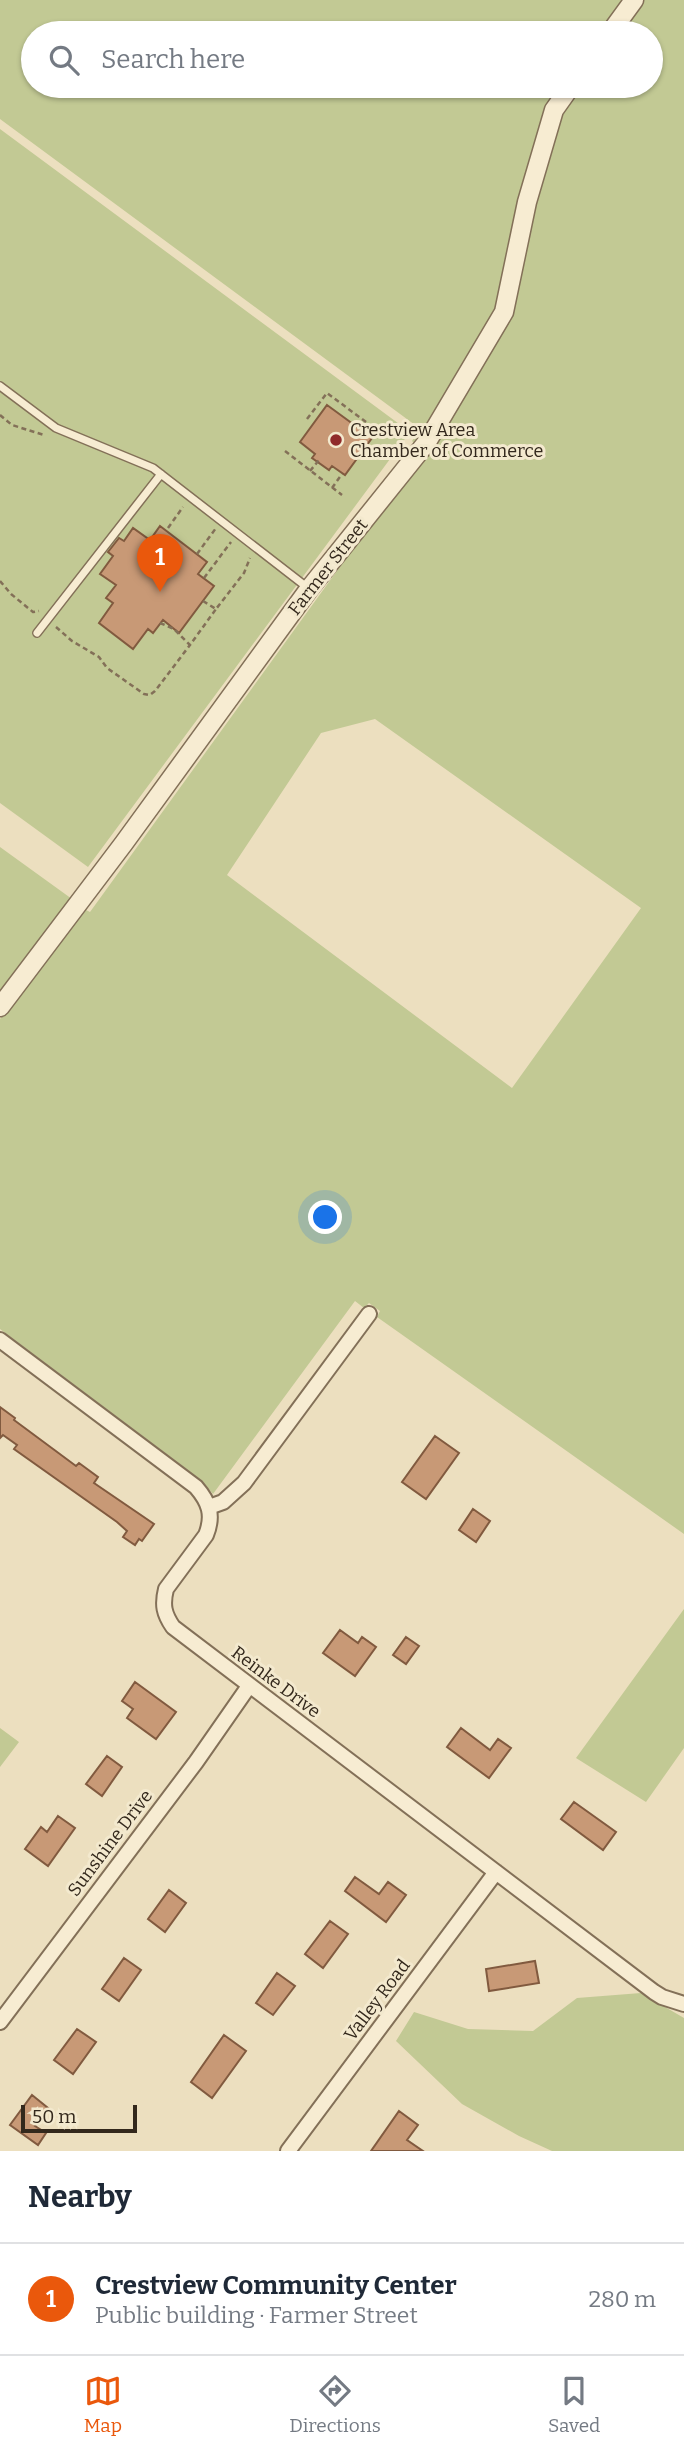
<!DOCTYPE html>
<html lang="en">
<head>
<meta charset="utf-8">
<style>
  :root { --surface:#fff; --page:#f6f6f7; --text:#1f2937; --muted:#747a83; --line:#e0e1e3; --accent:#ea580c }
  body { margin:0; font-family:Bitter,serif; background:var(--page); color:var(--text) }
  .scale { position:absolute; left:21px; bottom:18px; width:116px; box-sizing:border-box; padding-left:7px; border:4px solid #33281c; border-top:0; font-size:19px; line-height:24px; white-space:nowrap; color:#33281c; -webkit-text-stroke:5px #f3e9ce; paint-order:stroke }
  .you { position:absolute; left:326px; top:1218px; width:24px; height:24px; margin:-18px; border:5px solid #fff; border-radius:50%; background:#1a73e8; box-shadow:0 0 0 10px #1a73e833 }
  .badge { display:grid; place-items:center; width:46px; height:46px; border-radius:50%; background:var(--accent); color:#fff; font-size:23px; font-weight:700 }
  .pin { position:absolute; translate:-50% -58px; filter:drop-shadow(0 2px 4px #0008) }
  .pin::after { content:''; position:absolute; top:37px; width:24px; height:21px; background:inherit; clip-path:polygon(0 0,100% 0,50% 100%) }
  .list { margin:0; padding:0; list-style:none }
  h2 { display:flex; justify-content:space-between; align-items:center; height:91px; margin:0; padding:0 28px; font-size:30px }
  h2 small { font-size:23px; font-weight:400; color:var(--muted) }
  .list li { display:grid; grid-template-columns:46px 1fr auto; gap:21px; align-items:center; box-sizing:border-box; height:112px; padding:0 28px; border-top:2px solid var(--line) }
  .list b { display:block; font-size:26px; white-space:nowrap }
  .list p { margin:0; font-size:23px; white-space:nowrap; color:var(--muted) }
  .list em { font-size:23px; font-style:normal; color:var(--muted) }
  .icon { flex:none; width:38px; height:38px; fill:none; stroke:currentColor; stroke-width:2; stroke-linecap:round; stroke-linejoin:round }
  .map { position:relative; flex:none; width:684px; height:2151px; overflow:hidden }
  .search { position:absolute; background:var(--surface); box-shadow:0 2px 5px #0004; left:21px; right:21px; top:21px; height:77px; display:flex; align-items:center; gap:18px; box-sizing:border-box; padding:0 24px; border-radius:38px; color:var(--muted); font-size:26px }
  .sheet { height:203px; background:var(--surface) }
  nav { display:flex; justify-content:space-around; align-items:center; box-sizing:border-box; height:98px; border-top:2px solid var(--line); background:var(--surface); font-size:19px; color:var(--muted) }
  nav a { display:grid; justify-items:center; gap:4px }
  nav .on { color:var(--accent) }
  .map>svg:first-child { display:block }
  .green { fill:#c2c994; fill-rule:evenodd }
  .building { fill:#c89976; stroke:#815a3f; stroke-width:2 }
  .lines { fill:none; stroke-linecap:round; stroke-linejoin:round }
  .service-casing { stroke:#837058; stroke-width:10 }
  .minor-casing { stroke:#837058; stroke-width:18 }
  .tertiary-casing { stroke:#837058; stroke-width:21 }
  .path { stroke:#837058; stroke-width:2.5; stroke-dasharray:5 3.5; stroke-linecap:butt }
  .service { stroke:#f7ecd2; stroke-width:7 }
  .minor { stroke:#f7ecd2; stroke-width:14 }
  .tertiary { stroke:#f7ecd2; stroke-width:18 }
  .poi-dot { fill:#902b2b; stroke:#f3e9ce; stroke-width:2.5 }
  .labels { text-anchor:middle; stroke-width:6; stroke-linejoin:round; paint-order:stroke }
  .poi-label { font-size:18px; fill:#33281c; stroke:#f3e9ce; text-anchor:start }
  .street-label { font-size:18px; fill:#33281c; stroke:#f3e9ce }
</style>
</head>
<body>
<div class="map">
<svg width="684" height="2151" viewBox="0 0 684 2151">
  <rect width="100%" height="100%" fill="#ecdfbf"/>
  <path class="green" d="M0,0H625L601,33H33V86H562L496,310L415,444L412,441L416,435L415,425L0,119Z
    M644,0H684V1534L377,1317L380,1311L369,1303L364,1308L355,1301L213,1494L201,1480L0,1329V1019L84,909L90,912L368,528L512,313L535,203L561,113L581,86H651V33H620ZM375,719L641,908L512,1088L227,875L321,733Z
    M0,129L410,432L88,867L0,803Z
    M0,847L72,899L0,994Z
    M684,1609V1748L646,1802L576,1758Z
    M0,1728L19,1742L0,1767Z
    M641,1993L684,2018V2151H552L519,2136L462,2104L396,2041L414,2012L468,2029L533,2031L577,1998Z"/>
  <path class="building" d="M327,405L372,438L345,475L332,466L329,470L312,458L315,454L300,442Z
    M160,526L207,562L198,574L214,586L179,633L163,620L153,633L148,629L133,649L99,623L113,603L106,598L116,585L100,574L113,556L108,552L119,538L124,541L133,528L150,540Z
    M0,1407L15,1418L14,1420L76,1466L79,1463L98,1477L94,1483L154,1524L142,1541L139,1539L135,1545L123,1537L127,1531L117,1522L14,1449L17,1445L3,1435L0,1438Z
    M435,1436L459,1453L426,1499L402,1482Z
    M473,1509L490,1521L476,1542L459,1530Z
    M340,1630L358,1643L362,1637L376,1647L355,1676L323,1653Z
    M406,1637L419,1646L406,1664L393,1655Z
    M135,1682L176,1712L156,1739L127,1718L133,1709L122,1701Z
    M461,1728L490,1750L498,1739L511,1748L489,1778L447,1747Z
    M107,1756L122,1767L102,1796L86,1784Z
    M574,1802L616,1832L603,1850L561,1819Z
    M58,1816L75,1828L48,1866L25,1849L41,1827L47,1832Z
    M355,1877L379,1894L388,1882L406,1895L386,1922L345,1891Z
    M169,1890L186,1903L165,1932L148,1919Z
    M330,1921L348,1934L323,1968L305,1954Z
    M124,1958L141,1970L119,2001L102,1989Z
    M535,1961L539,1983L489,1991L486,1969Z
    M277,1973L295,1986L273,2015L256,2003Z
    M77,2029L96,2042L73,2074L54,2060Z
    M224,2035L246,2051L212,2098L191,2082Z
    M32,2095L48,2108L35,2126L46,2133L38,2145L10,2125Z
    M399,2111L418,2125L407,2140L423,2151H371Z"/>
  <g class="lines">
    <defs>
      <path id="service" d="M0,386L56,428L153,468L308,588
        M37,633L161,474"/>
      <path id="minor" d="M0,1340L196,1487C209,1502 214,1515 206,1535L166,1589C162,1605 164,1614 173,1627L654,1992L662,1997L684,2004
        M209,1507L223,1502L244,1483L369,1314
        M0,2022L196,1762L249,1686
        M288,2151L496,1872"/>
      <path id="tertiary" d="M610,33L634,0
        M0,1007L124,843L309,589L427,442L504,312L527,202L554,110L571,86"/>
    </defs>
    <use href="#service" class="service-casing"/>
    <use href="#minor" class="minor-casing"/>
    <use href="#tertiary" class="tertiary-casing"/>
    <path class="path" d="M0,415L12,425L44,435
      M307,419L327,393L370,425
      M285,451L342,495
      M310,471L319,460
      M332,488L342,474
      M168,528L183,507
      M197,554L216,528
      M204,578L231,542
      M0,581L11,594L33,612L39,611
      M203,601L216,609L244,573L250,558
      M160,623L174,629L190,645L216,609
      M56,627L72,641L99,657L107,668L144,694L150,695L155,691L190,645"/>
    <use href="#service" class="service"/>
    <use href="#minor" class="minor"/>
    <use href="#tertiary" class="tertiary"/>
  </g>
  <circle class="poi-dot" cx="336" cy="440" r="7"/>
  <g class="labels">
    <g class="poi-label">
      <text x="350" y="436">Crestview Area<tspan x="350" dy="21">Chamber of Commerce</tspan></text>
    </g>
    <g class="street-label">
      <text transform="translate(328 567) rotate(-52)" y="6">Farmer Street</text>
      <text transform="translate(276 1682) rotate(37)" y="6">Reinke Drive</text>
      <text transform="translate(110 1843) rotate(-53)" y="6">Sunshine Drive</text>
      <text transform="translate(377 2000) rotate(-53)" y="6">Valley Road</text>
    </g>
  </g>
</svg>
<div class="scale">50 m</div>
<div class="you"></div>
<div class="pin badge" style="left:160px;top:592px">1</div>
<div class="search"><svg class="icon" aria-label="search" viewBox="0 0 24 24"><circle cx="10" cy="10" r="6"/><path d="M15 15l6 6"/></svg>Search here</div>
</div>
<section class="sheet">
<h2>Nearby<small></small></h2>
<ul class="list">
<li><span class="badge">1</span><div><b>Crestview Community Center</b><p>Public building · Farmer Street</p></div><em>280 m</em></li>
</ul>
</section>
<nav>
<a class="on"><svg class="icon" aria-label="map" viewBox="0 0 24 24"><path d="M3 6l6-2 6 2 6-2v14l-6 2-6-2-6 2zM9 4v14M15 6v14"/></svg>Map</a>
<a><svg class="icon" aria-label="directions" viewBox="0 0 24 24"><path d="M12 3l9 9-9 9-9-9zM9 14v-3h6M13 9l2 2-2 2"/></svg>Directions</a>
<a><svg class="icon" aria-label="saved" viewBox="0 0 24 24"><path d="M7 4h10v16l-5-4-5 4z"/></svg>Saved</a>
</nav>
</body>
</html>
